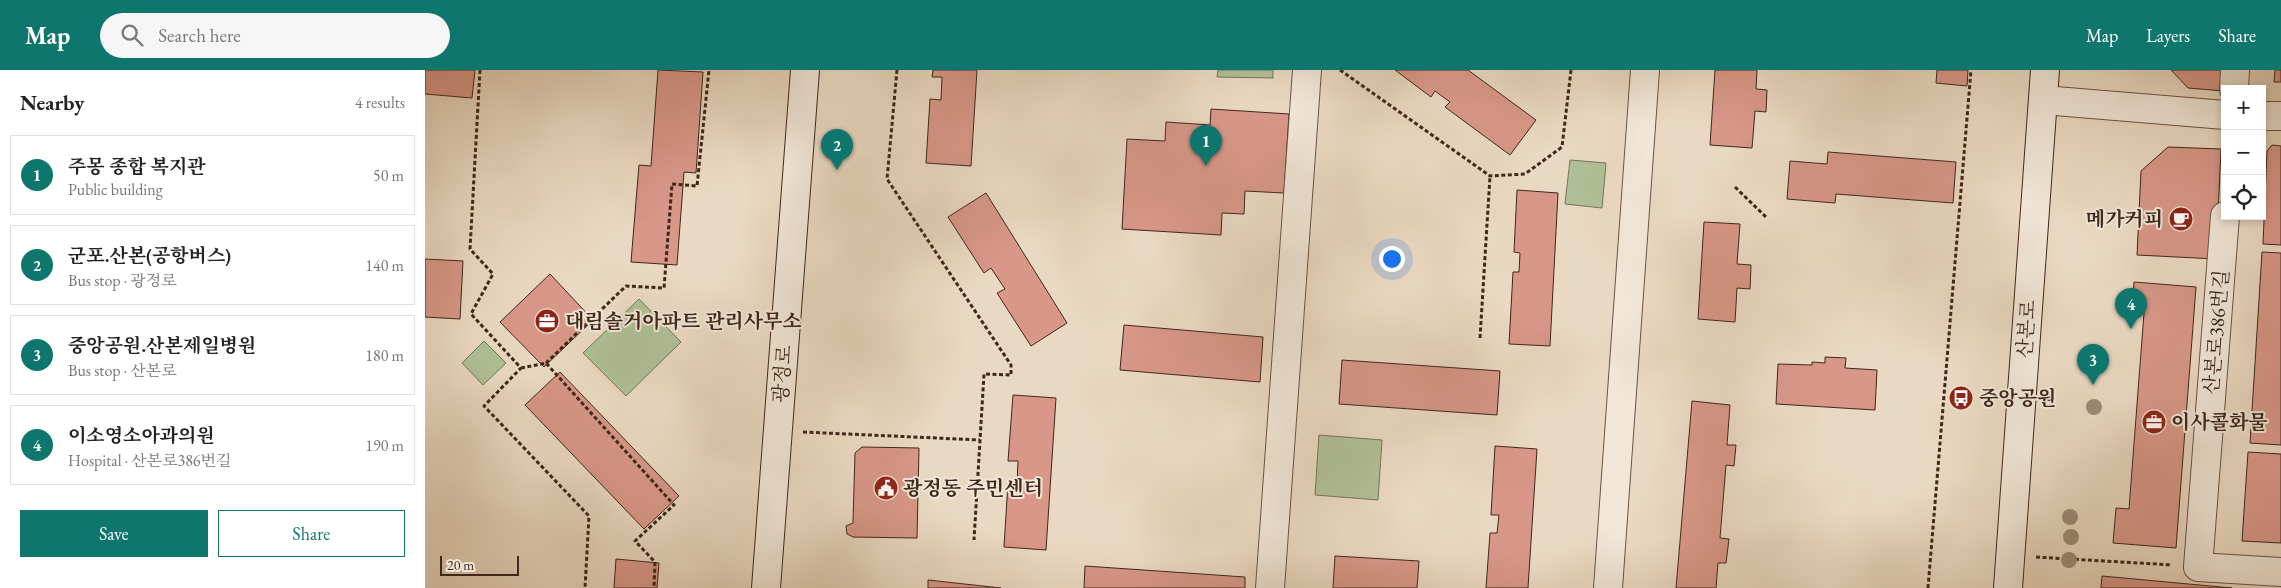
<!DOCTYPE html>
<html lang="en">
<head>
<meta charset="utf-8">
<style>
  :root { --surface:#fff; --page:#f6f6f6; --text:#222; --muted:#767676; --line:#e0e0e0; --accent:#0f766e }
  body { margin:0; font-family:"EB Garamond","Noto Serif KR",serif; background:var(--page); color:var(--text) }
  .controls { position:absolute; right:15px; top:15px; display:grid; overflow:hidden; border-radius:0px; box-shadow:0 2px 8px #0003 }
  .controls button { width:45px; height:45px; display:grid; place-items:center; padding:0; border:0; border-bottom:1px solid var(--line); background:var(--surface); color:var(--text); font:25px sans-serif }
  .scale { position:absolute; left:15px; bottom:12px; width:79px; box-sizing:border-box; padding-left:5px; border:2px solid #3f271a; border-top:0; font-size:14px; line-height:18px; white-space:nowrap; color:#3f271a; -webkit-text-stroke:4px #f1e6d7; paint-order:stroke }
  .you { position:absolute; left:966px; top:188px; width:18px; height:18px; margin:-12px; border:4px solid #fff; border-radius:50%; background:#1a73e8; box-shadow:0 0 0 8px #1a73e833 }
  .badge { display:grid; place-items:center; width:32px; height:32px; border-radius:50%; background:var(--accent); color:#fff; font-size:16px; font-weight:700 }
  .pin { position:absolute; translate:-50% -41px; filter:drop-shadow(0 1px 2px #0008) }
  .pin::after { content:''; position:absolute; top:26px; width:18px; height:15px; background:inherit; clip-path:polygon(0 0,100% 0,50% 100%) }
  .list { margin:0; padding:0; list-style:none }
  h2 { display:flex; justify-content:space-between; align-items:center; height:65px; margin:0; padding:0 20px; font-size:21px }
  h2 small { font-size:16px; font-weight:400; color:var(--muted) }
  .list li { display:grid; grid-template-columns:32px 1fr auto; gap:15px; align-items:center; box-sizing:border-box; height:80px; margin:0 10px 10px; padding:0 10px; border:1px solid var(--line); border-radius:0px }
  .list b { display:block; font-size:19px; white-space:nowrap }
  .list p { margin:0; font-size:16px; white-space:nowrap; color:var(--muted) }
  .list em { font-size:16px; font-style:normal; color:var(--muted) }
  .actions { display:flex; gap:10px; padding:15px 20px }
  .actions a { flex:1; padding:11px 0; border:1px solid var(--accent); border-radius:0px; text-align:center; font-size:18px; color:var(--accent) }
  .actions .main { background:var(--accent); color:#fff }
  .icon { flex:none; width:28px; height:28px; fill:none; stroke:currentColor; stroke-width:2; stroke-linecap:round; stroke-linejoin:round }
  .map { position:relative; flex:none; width:1856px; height:518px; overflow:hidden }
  header { display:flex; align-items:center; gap:30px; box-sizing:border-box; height:70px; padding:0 25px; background:var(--accent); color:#fff }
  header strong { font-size:24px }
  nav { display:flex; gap:28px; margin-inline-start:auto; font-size:18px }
  .search { width:350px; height:45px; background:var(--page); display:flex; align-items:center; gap:12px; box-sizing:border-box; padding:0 18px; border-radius:28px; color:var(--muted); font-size:19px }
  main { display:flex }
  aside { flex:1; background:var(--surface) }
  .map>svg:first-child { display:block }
  .green { fill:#b0c098; stroke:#787459 }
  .building { fill:#d89789; stroke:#3f271a }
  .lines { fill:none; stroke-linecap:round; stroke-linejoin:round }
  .street-casing { stroke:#6a5444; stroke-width:30 }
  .secondary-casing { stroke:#3f271a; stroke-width:30 }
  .path { stroke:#3f271a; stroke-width:3; stroke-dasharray:4 2.5; stroke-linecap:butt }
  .street { stroke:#f1e6d7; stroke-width:28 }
  .secondary { stroke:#f1e6d7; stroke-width:28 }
  .tree { fill:#9b8c77 }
  .labels { text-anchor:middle; stroke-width:4; stroke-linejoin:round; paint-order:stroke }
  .poi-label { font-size:20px; font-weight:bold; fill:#3f271a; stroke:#f1e6d7; text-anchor:start }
  .street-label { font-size:20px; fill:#3f271a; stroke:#f1e6d7 }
</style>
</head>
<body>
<header>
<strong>Map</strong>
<div class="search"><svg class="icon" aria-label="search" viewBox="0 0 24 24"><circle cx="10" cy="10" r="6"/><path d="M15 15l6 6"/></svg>Search here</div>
<nav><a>Map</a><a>Layers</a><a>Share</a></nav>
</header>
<main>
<aside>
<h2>Nearby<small>4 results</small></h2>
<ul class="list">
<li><span class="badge">1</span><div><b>주몽 종합 복지관</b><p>Public building</p></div><em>50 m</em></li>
<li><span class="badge">2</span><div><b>군포.산본(공항버스)</b><p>Bus stop · 광정로</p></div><em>140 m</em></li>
<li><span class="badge">3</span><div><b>중앙공원.산본제일병원</b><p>Bus stop · 산본로</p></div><em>180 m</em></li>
<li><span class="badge">4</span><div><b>이소영소아과의원</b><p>Hospital · 산본로386번길</p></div><em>190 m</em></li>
</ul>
<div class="actions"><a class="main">Save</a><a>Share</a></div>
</aside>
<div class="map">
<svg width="1856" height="518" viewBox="0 0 1856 518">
  <rect width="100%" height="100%" fill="#ead9c2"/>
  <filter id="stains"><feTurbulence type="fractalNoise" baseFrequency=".004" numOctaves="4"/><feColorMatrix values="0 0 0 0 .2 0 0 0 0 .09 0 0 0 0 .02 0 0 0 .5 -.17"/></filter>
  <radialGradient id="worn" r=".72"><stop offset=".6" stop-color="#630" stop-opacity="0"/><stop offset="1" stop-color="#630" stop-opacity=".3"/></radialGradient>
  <path class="green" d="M793,0H848V8L792,7Z
    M1145,90L1181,93L1177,138L1140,134Z
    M214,229L256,272L201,326L158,283Z
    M59,271L81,293L58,315L37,293Z
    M894,365L957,370L953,430L890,425Z"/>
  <path class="building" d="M0,0H50L47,28L0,24Z
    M233,0L278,2L271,103L259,102L252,195L206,192L214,95L226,96Z
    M508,0H552L546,96L501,93L505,29L516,30L517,7H507Z
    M970,0H1043L1111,50L1085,85L1020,37L1025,32L1010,21L1006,27Z
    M1290,0H1332L1331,19L1342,20L1341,42L1330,41L1327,78L1285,75Z
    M1512,0H1543L1542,16L1511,13Z
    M1746,0H1800L1799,21L1763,18Z
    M1850,0H1856V12H1849Z
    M786,39L864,44L859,123L820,121L819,144L797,143L796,165L697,159L702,69L740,71L741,52L785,55Z
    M1847,75L1856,76V175L1838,174L1842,81Z
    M1743,77L1796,79L1791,189L1712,185L1716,101Z
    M1403,82L1531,92L1528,133L1411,124L1410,133L1362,129L1365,91L1402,94Z
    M1092,120L1133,123L1125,276L1084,274L1088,202H1094L1095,183L1089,182Z
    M561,123L642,253L606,276L572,223L580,219L566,198L559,203L523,147Z
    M1279,152L1315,154L1312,194L1326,195L1325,219L1312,218L1310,252L1273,249Z
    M1837,182L1856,183V375L1825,373Z
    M0,189L38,191L35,249L0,247Z
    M125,204L168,250L119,297L75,252Z
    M1709,212L1771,217L1751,478L1688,473L1691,438L1704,439L1719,243L1707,242Z
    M699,255L838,267L835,312L695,300Z
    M1400,287L1421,288L1420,298L1452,300L1450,340L1351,334L1353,294L1387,295V292L1400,293Z
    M917,290L1075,301L1072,345L914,334Z
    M135,302L254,426L219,459L100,335Z
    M588,325L631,328L621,480L579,477L583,413L592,414L593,391H583Z
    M1267,331L1305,335L1302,375H1311L1309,396L1301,395L1295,468L1304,469L1301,493H1293L1291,518H1251Z
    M1070,376L1112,379L1103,518H1061L1065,463H1072L1074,445H1066Z
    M437,377L494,378L492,468L428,467L422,464L421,456L428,453L430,383Z
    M1823,382L1856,384V473L1817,471Z
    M910,486L994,491L992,518H908Z
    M191,489L234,493L232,518H189Z
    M660,496L820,507V518H659Z
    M1677,506L1807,518H1676Z
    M503,510L576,518H503Z"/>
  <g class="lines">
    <defs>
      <path id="street" d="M1809,19L1810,0
        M1618,30L1800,45
        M1837,46H1856
        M1800,146L1773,497L1856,502
        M845,518L882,0
        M1183,518L1220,0"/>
      <path id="secondary" d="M341,518L380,0
        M1583,518L1620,0"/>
    </defs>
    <use href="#street" class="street-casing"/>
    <use href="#secondary" class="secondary-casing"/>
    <path class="path" d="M55,0L45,179L68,204L46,244L96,298L59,336L164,446L160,518
      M472,0L462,109L586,295V305L559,304L549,470
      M915,0L1065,106L1100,104L1137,77L1146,0
      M1310,117L1341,147
      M1055,268L1065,106
      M121,293L201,216L239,218L247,114L272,116L284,0
      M96,298L121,293L249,435L210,471L230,492L229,518
      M378,362L555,370
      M1611,487L1747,495
      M1503,518L1546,0"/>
    <use href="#street" class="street"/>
    <use href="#secondary" class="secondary"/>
  </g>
  <g class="tree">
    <circle cx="1669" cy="337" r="8"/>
    <circle cx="1645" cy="447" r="8"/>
    <circle cx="1646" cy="467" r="8"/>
    <circle cx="1644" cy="490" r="8"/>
  </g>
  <defs>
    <symbol id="cafe-disc" viewBox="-11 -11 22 22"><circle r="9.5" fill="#8f2418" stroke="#f1e6d7"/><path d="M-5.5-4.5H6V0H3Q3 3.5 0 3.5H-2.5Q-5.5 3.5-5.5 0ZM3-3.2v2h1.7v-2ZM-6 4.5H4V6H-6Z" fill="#fff"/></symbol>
    <symbol id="office-disc" viewBox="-11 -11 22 22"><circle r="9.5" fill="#8f2418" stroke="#f1e6d7"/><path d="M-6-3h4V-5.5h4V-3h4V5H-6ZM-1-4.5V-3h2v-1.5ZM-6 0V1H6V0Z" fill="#fff"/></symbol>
    <symbol id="bus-disc" viewBox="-11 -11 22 22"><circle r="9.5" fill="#8f2418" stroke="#f1e6d7"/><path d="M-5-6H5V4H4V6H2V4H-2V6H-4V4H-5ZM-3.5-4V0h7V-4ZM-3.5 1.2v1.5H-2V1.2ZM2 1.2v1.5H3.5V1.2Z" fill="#fff"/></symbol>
    <symbol id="civic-disc" viewBox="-11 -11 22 22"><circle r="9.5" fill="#8f2418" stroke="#f1e6d7"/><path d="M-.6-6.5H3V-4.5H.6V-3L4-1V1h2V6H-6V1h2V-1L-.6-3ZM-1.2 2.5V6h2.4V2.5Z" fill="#fff"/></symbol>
  </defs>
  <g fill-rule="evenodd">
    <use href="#cafe-disc" x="1742" y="135" width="28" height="28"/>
    <use href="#office-disc" x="108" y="237" width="28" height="28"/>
    <use href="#bus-disc" x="1522" y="314" width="28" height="28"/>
    <use href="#office-disc" x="1715" y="338" width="28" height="28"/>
    <use href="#civic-disc" x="447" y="404" width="28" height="28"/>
  </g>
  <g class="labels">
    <g class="poi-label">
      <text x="1738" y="156" text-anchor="end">메가커피</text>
      <text x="140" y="258">대림솔거아파트 관리사무소</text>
      <text x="1554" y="335">중앙공원</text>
      <text x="1746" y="359">이사콜화물</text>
      <text x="478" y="425">광정동 주민센터</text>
    </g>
    <g class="street-label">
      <text transform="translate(1601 259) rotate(-86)" y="7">산본로</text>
      <text transform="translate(1791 262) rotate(-85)" y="7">산본로386번길</text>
      <text transform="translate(357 304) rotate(-86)" y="7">광정로</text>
    </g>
  </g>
  <rect width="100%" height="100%" filter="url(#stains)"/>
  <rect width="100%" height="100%" fill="url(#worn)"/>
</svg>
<div class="controls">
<button>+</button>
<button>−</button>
<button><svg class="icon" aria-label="locate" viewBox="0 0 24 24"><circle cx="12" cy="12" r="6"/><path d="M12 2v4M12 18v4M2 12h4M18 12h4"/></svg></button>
</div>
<div class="scale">20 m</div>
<div class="you"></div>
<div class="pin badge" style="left:781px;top:96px">1</div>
<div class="pin badge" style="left:412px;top:100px">2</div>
<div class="pin badge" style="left:1668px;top:315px">3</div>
<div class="pin badge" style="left:1706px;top:259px">4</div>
</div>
</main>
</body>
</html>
